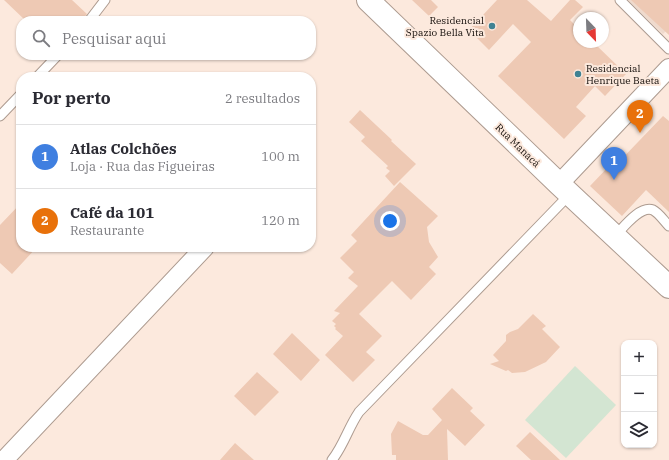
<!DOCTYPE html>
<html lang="pt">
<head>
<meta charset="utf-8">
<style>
  :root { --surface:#fff; --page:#f2f2f3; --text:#2b2b33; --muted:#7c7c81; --line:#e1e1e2; --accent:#0f766e }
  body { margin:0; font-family:"IBM Plex Serif",serif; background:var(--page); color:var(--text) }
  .controls { position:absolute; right:12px; bottom:12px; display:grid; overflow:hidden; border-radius:8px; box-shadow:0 1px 3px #0004 }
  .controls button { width:36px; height:36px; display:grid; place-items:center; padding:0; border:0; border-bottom:1px solid var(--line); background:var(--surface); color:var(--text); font:20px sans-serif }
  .compass { position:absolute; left:573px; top:12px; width:36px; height:36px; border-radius:50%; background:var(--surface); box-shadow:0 1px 3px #0004; rotate:157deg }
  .you { position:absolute; left:390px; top:221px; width:14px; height:14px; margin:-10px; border:3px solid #fff; border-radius:50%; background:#1a73e8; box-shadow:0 0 0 6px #1a73e833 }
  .badge { display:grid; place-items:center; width:26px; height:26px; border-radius:50%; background:var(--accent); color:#fff; font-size:13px; font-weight:700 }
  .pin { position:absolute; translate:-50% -33px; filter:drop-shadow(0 1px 2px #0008) }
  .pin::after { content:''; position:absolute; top:21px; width:14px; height:12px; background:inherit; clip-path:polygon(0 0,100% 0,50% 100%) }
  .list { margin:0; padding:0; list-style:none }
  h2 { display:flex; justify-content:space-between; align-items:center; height:52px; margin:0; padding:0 16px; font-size:17px }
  h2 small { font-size:13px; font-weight:400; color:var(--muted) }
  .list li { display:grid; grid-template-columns:26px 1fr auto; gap:12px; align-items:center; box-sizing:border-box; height:64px; padding:0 16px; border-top:1px solid var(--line) }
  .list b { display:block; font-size:15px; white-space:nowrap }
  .list p { margin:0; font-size:13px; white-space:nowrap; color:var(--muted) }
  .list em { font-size:13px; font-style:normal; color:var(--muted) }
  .icon { flex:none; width:22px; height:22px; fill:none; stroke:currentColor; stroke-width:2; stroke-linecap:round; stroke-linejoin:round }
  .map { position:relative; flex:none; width:669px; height:460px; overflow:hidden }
  .search { position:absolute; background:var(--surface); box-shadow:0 1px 3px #0004; left:16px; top:16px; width:300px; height:44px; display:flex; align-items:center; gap:10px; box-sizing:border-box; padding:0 14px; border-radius:16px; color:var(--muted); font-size:15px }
  .panel { position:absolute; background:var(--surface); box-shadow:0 1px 3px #0004; left:16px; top:72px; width:300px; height:180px; border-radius:16px }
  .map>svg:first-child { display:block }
  .commercial { fill:#efdacd }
  .green { fill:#d3e5d2 }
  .building { fill:#eec9b4 }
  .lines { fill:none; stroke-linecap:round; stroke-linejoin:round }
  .service-casing { stroke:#ad9b90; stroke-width:11 }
  .minor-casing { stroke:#ad9b90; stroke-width:20 }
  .tertiary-casing { stroke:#ad9b90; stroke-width:24 }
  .service { stroke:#fff; stroke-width:9 }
  .minor { stroke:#fff; stroke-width:18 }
  .tertiary { stroke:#fff; stroke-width:22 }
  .poi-dot { fill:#3f8293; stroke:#fce9dd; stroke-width:1.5 }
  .labels { text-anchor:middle; stroke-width:4; stroke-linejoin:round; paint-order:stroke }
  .poi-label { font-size:10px; fill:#120c08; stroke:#fce9dd; text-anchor:end }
  .street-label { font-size:10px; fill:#120c08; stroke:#fce9dd }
</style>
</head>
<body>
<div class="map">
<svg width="669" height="460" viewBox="0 0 669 460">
  <rect width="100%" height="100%" fill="#fce9dd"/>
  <path class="commercial" d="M628,0H669V28L663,34Z"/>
  <path class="green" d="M575,366L616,405L566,458L525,420Z"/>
  <path class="building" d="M4,0H72L87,14L81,21H26Z
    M412,0H431L438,7L429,16Z
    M497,0H527L551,21L570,0H575L583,7L570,20L579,29V42H593L626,74L605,96L595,86L576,107L586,116L564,139L498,76L531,42L513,24L489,50L469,30Z
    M631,0H669V35Z
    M360,110L392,140L391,141L416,164L394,186L385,176L390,171L386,168L388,166L361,141L365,137L349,122Z
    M663,116L669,121V212L646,190L622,216L590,186L610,165L613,168Z
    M400,182L438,216L427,227L429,242L438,257L429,267L436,274L411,300L392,281L359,314L382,336L366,352L375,360L353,382L325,355L343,336L335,329L336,328L334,326L336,324L332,321L340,313L334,311L358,286L348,278L354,272L340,258L357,241L351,235Z
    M21,203V247H37L12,274L0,263V225Z
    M533,314L546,326L542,329L560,347L546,362L525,372L512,373L508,370L506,371L490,364L499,361L493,355L506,341V335L510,332L518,329Z
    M292,333L320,360L301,381L273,354Z
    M257,372L279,392L255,416L234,396Z
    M452,388L473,408L470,411L485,425L465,446L447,429L448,460H396V455H392L391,434L398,421L423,435H428L442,420L432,409Z
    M530,432L560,460H531L516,446Z
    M235,443L254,460H220Z"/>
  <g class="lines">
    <defs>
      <path id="service" d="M620,0L669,49
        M89,21L105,0
        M37,77L58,55
        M0,116L21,94
        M615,236C623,228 640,205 653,210C659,213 664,221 669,226
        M332,460C344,445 348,428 359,412L570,194"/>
      <path id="minor" d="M559,184L669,68
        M4,460L205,247"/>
      <path id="tertiary" d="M368,0L559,184L669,287"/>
    </defs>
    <use href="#service" class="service-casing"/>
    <use href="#minor" class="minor-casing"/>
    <use href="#tertiary" class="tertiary-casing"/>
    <use href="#service" class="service"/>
    <use href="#minor" class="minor"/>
    <use href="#tertiary" class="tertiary"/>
  </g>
  <g class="poi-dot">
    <circle cx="492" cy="26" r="4"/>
    <circle cx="578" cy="74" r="4"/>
  </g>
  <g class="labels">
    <g class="poi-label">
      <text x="484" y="24">Residencial<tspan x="484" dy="12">Spazio Bella Vita</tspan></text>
      <text x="586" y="72" text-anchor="start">Residencial<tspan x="586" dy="12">Henrique Baeta</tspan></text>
    </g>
    <g class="street-label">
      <text transform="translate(518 145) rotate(44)" y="4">Rua Manacá</text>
    </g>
  </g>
</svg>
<div class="controls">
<button>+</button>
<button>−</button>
<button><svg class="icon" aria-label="layers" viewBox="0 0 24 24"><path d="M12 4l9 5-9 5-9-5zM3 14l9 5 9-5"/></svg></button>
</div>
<svg class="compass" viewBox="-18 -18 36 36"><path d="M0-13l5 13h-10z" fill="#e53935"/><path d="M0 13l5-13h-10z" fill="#7c7c81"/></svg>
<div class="you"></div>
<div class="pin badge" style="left:614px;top:180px;background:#3f7fe0">1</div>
<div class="pin badge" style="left:640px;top:133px;background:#e8710a">2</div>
<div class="search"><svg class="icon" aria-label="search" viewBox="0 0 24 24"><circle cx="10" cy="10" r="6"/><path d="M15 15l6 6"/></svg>Pesquisar aqui</div>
<section class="panel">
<h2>Por perto<small>2 resultados</small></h2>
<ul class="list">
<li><span class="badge" style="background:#3f7fe0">1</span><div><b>Atlas Colchões</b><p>Loja · Rua das Figueiras</p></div><em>100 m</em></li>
<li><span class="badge" style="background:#e8710a">2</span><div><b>Café da 101</b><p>Restaurante</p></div><em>120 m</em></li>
</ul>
</section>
</div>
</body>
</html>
